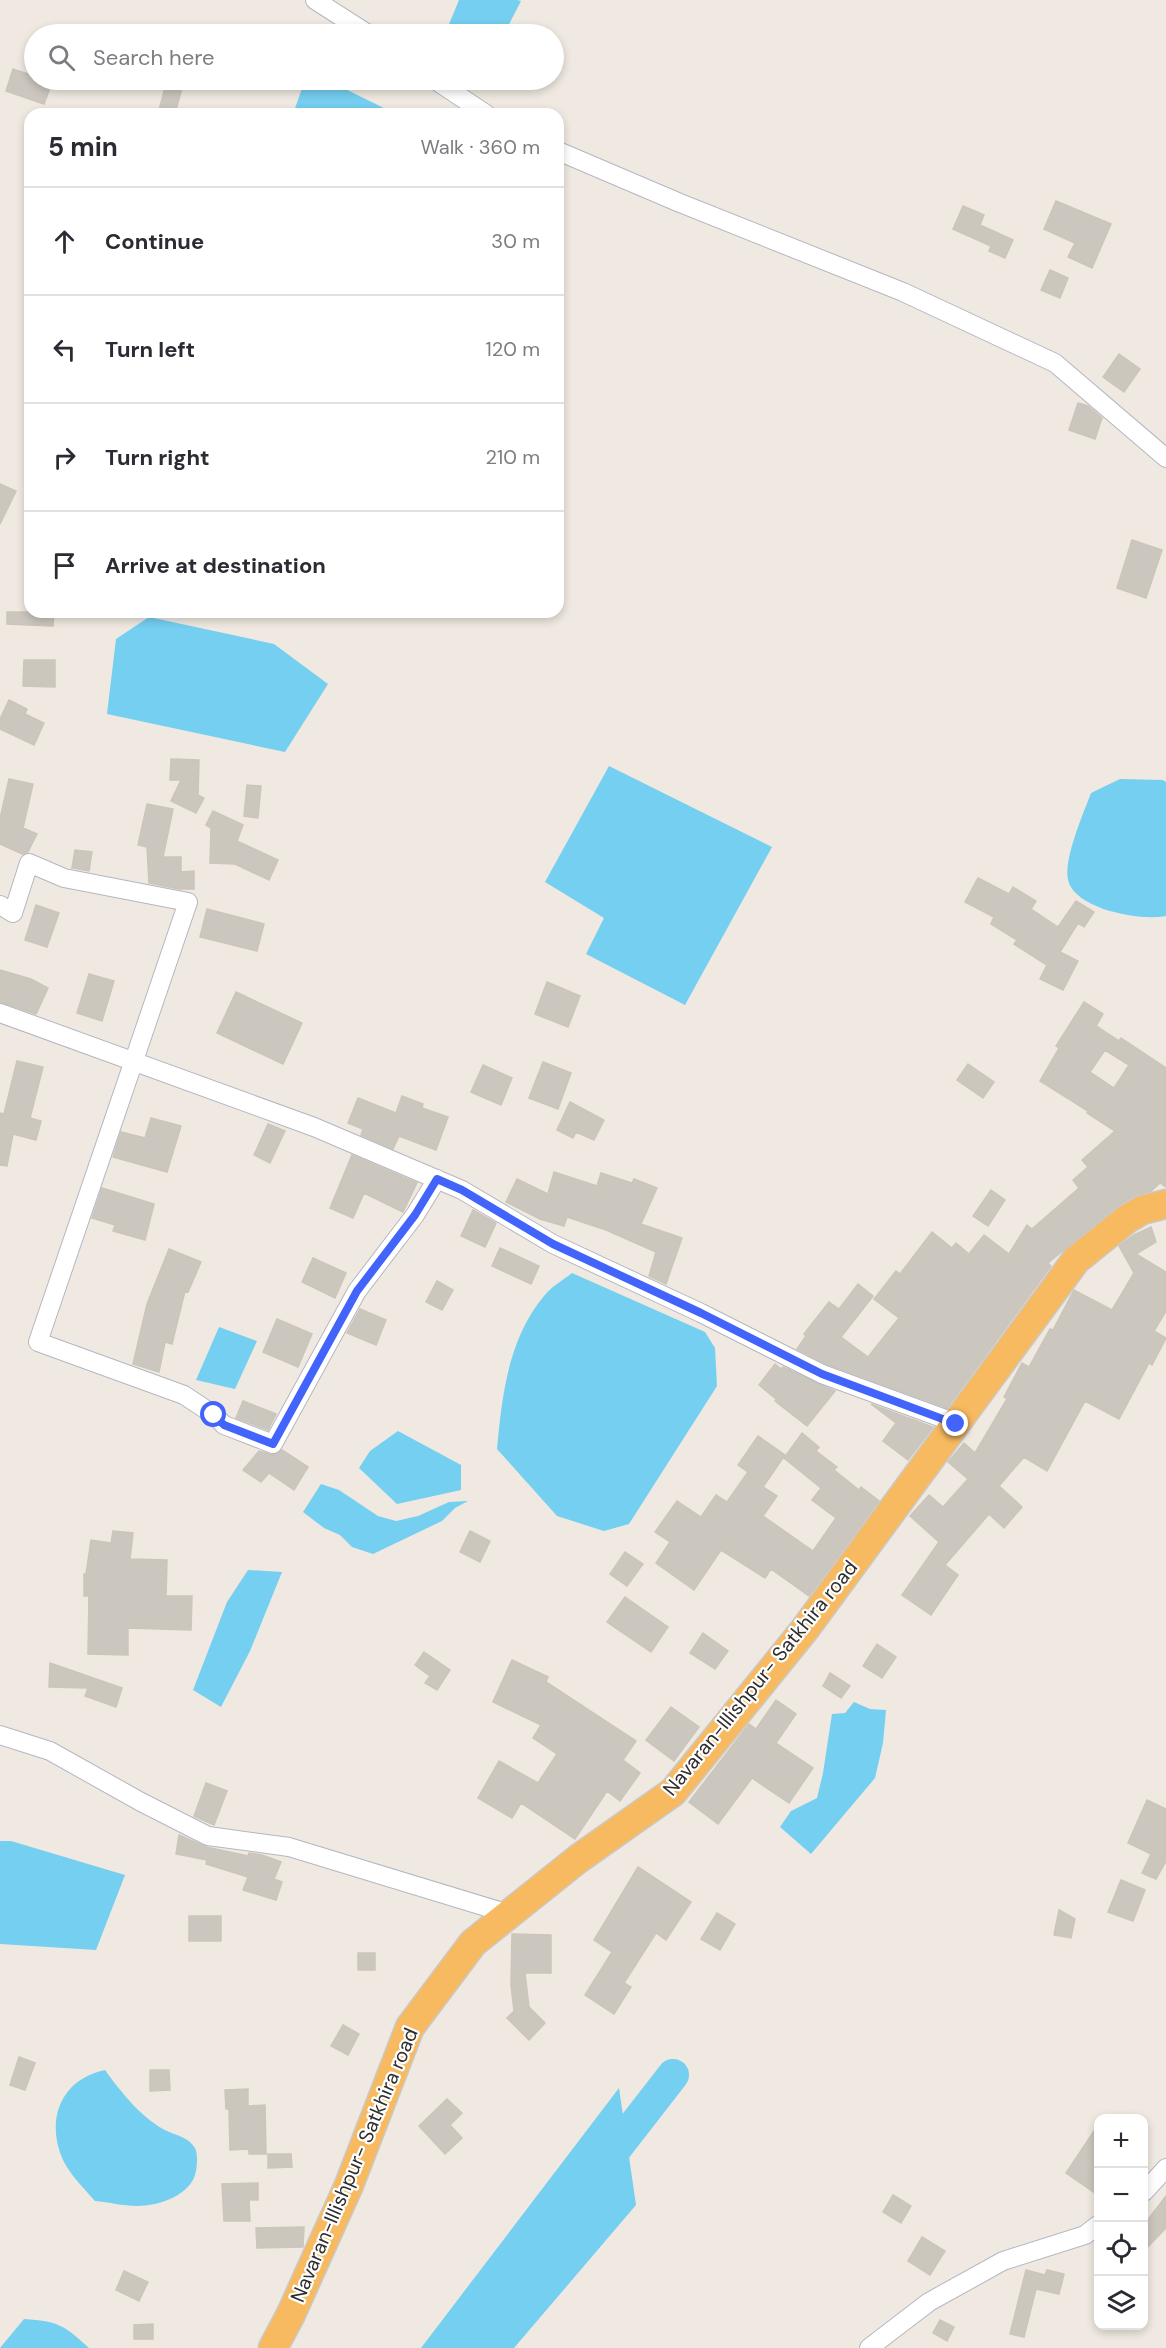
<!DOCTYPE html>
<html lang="en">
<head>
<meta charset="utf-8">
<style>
  :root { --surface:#fff; --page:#f7f7f7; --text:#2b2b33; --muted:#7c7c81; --line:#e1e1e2 }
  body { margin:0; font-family:"DM Sans",sans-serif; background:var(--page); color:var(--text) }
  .controls { position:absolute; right:18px; bottom:18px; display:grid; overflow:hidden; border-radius:12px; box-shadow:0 3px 9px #0003 }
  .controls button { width:54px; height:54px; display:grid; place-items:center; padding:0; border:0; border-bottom:2px solid var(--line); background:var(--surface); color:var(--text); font:30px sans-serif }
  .stop { position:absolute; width:18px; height:18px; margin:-14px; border:4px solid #4264fb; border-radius:50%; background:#fff }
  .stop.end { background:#4264fb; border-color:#fff; box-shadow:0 2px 6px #0008 }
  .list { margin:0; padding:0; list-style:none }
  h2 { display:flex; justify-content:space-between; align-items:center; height:78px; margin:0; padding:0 24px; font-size:26px }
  h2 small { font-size:20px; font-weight:400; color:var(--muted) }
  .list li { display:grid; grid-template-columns:39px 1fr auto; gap:18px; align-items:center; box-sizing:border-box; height:108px; padding:0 24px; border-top:2px solid var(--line) }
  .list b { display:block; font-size:22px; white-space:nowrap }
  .list em { font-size:20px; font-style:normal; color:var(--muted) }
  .icon { flex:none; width:33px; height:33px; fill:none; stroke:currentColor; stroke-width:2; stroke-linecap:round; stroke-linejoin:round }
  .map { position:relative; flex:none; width:1166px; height:2348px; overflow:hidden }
  .search { position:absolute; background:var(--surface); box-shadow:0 3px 9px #0003; left:24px; top:24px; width:540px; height:66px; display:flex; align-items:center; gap:15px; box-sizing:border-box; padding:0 21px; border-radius:33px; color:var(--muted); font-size:22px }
  .panel { position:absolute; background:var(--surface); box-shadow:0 3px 9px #0003; left:24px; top:108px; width:540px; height:510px; border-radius:18px }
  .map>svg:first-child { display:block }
  .water { fill:#75cff0 }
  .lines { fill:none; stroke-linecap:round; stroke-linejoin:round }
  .river { stroke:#75cff0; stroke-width:32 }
  .building { fill:#cbc7bf; stroke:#cbc5ba; stroke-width:1.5; fill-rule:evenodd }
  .minor-casing { stroke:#b4b7c1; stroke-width:20 }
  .trunk-casing { stroke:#c9c9c9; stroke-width:31 }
  .minor { stroke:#fff; stroke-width:18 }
  .trunk { stroke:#f8ba60; stroke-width:28 }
  .route { stroke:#4264fb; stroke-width:8 }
  .labels { text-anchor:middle; stroke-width:4.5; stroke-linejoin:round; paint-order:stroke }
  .street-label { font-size:20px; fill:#2e2e2e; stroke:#fff }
</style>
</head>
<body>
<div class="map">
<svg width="1166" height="2348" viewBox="0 0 1166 2348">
  <rect width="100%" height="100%" fill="#efe9e1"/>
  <path class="water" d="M459,0H517L521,1L504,34H445Z
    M305,80H327L396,114H293Z
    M149,617L274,644L328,684L285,752L107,714L116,639Z
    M609,766L772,847L685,1005L586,954L604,918L545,882Z
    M1120,779L1163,780L1166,782V916C1141,921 1079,910 1069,883C1061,864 1084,812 1091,793Z
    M572,1273L705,1332L715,1348L717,1386L629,1524L604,1531L557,1516L497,1449C502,1396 508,1339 544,1296C551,1287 563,1280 572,1273Z
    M219,1327L257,1341L235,1389L196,1380Z
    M398,1431L461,1465V1490L397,1504L359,1468L370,1451Z
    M321,1484L339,1490L378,1516L396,1521L418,1516L449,1502L468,1501L455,1508L442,1521L373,1554L352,1547L340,1535L324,1528L303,1512Z
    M248,1570L282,1572L250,1651L221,1707L193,1690L227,1602Z
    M854,1702L870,1709L886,1710L883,1743L875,1778L811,1854L780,1827L791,1811L817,1798L823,1773L832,1714L845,1713Z
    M0,1841H11L125,1875L96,1950L0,1944Z
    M105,2070C120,2091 140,2116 163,2129C173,2135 188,2136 195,2148C198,2154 197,2165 196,2171C192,2195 159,2206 137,2206C123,2206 109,2202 95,2201C85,2189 70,2175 63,2160C45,2120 61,2079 105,2070Z
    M619,2088L636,2205L514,2348H421Z
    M24,2319C58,2321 64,2325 89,2348H0Z"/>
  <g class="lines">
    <path class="river" d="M600,2169L673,2075"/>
  </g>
  <path class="building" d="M13,69L34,76V80H53L44,104L6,91Z
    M167,80H184L175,114H158Z
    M1056,201L1111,224L1092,268L1068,257L1075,243L1044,229Z
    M963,206L984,215L980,225L1013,240L1005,258L989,251L991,246L953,229Z
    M1050,270L1068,278L1060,298L1041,290Z
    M1119,354L1140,369L1124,392L1103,377Z
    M1078,403L1088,406L1102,418L1095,439L1069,430Z
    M0,484L16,491L0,524Z
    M1132,540L1162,550L1146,598L1117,588Z
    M7,612H54L53,626L7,624Z
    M24,660H55V687L23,686Z
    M9,700L27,709L25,714L44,723L34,745L0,729V719Z
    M171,759L199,760L198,795L204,798L196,813L171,801L181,780H170Z
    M9,779L33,784L23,828L37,834L28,852L22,854L0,844V819Z
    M247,785L261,786L258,818L244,816Z
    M147,804L173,809L163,857H181V872L194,871V889H179L149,883L147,847L138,845Z
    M213,811L243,825L237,841L278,860L269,880L235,864L210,863L211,828L206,825Z
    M75,850L92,852L89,871L72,868Z
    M978,878L1009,894L1013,887L1036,901L1031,909L1058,927L1076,901L1094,912L1084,927L1078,923L1060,952L1078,961L1063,990L1040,979L1047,965L1014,944L1017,940L991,924L994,917L965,902Z
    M36,905L59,913L47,947L25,940Z
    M207,909L264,924L257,951L200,937Z
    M0,970L31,979L48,988L36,1014L0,1002Z
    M89,974L114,981L102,1021L77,1013Z
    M547,982L580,996L568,1027L535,1014Z
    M236,992L302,1023L283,1064L217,1033Z
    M1084,1002L1103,1014L1096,1026L1119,1041L1121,1038L1166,1068V1187L1160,1183L1151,1191L1134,1196L1119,1205L1048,1263L1051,1266L947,1408L826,1364L797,1349L806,1336L804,1334L829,1302L839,1309L858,1284L873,1296L841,1337L868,1357L899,1318L874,1299L896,1271L900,1274L932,1232L952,1248L956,1243L969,1254L984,1235L1009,1254L1027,1225L1032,1229L1079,1188L1073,1180L1088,1167L1082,1160L1115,1131L1087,1113L1088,1111L1040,1081L1059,1048L1056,1046ZM1105,1050L1129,1065L1114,1088L1090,1072Z
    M17,1061L43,1067L30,1118L41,1121L36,1140L13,1134L7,1166L0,1165V1113L4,1114Z
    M543,1062L571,1073L558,1109L529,1098Z
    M968,1064L994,1082L983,1098L957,1080Z
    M483,1065L512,1078L501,1105L471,1092Z
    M402,1096L423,1104L422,1108L448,1117L436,1150L399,1136L393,1149L361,1135L363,1129L348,1123L358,1098L396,1113Z
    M570,1102L604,1120L594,1140L576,1132L573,1138L557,1130Z
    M151,1118L181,1126L167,1172L113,1157L121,1132L145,1138Z
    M268,1124L285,1131L270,1163L254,1155Z
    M352,1155L417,1183L403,1212L364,1193L353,1218L330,1208Z
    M554,1172L597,1186L601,1173L632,1183L634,1179L657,1188L641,1224L682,1238L666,1284L649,1276L656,1252L606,1230L567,1217L564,1226L540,1219L506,1202L517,1179L548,1194Z
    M102,1188L154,1204L145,1240L113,1231L115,1225L92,1218Z
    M991,1190L1005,1200L988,1226L973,1216Z
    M473,1210L496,1223L485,1247L461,1236Z
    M1151,1227L1156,1242L1136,1254L1166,1272V1311L1154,1331L1166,1338L1152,1365L1149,1363L1119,1419L1085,1401L1047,1471L1024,1457L999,1486L1022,1507L1004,1528L989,1514L945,1565L958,1575L931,1615L902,1595L939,1542L910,1516L929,1495L943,1507L968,1479L948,1462L964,1443L975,1453L1007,1399L1004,1397L1022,1363L1029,1367L1050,1329L1053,1330L1074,1290L1112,1310L1134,1273L1119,1246L1134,1235Z
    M500,1248L539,1266L531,1284L492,1266Z
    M169,1249L201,1262L188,1292L185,1291L172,1344L165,1342L159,1372L133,1364L147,1304Z
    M313,1258L346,1273L335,1298L302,1282Z
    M437,1281L453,1290L442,1310L426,1302Z
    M360,1309L386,1320L376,1345L347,1333Z
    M277,1319L312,1334L298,1367L263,1352Z
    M775,1364L781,1369L783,1367L835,1391L807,1426L775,1401L776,1399L759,1385Z
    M243,1401L276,1414L268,1430L236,1418Z
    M871,1404L933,1427L908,1460L883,1441L896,1423Z
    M802,1433L819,1447L816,1451L837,1467L834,1470L859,1490L861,1487L879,1501L809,1596L771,1569L765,1578L721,1550L694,1590L656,1563L670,1542L655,1532L677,1501L701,1517L716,1495L727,1502L748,1472L738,1465L758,1436L785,1455L763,1487L777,1496L763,1516L813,1551L836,1518L812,1500L821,1488L784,1458Z
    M282,1450L308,1467L294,1490L269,1473L261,1482L243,1470L259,1451L274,1455Z
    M113,1531L133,1533L130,1559L167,1560L166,1596H192L191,1630L128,1628V1655L88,1654L89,1596H84V1574H86L91,1540L111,1543Z
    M470,1531L490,1541L480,1562L460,1552Z
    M625,1552L643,1564L627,1586L610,1574Z
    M625,1597L668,1627L651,1652L607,1622Z
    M703,1633L728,1651L715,1669L690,1653Z
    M877,1644L896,1657L882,1678L863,1666Z
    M424,1652L450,1670L437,1690L425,1683L430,1676L415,1665Z
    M512,1660L548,1677L546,1682L636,1741L623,1760L640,1773L620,1801L607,1791L575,1839L521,1803L512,1818L478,1798L499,1761L538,1783L557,1754L533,1738L541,1725L493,1702Z
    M50,1663L122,1688L116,1707L85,1696L88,1688L49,1687Z
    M830,1673L850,1686L841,1698L823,1686Z
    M776,1700L796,1714L776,1743L813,1768L789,1803L752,1778L718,1824L689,1802L749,1724L756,1729Z
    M671,1707L699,1727L674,1761L646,1740Z
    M206,1783L227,1791L214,1825L194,1816Z
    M1147,1800L1166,1809V1861L1156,1879L1142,1873L1151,1854L1128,1843Z
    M179,1835L206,1847L248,1856L249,1853L262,1855L281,1862L274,1879L282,1882L276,1900L243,1890L248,1877L206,1864L207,1860L176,1854Z
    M638,1867L691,1902L666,1940L656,1933L624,1983L631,1987L614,2014L585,1995L612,1952L594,1940Z
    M1121,1880L1145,1890L1133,1921L1108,1912Z
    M1059,1910L1075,1919L1071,1938L1054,1935Z
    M717,1913L735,1924L720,1950L701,1939Z
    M189,1916H221V1941H189Z
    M512,1934L551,1935V1973H525L529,2007L545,2023L529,2040L507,2018L514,2011L511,1985Z
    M358,1953H375V1970H358Z
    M343,2025L359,2034L348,2055L331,2046Z
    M19,2057L35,2063L25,2090L10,2085Z
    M150,2070H169L170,2090L150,2091Z
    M248,2089V2106L265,2105L266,2154H249V2149L230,2150L229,2109H226L225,2090Z
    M447,2099L462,2113L450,2125L462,2138L445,2154L419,2126Z
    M1098,2125V2195L1066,2173Z
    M268,2154H291L292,2167L268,2168Z
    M258,2183V2200H249L250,2221H224L222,2184Z
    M893,2195L911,2206L901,2223L883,2212Z
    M1166,2196V2228L1143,2252V2226Z
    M304,2227L303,2247L257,2248L256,2228Z
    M922,2237L945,2251L930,2275L908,2261Z
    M1026,2270L1045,2275L1047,2270L1064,2274L1059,2294L1036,2289L1024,2337L1010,2334Z
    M124,2271L148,2282L139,2301L116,2290Z
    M940,2320L954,2327L947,2341L933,2333Z
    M153,2324V2339H134V2325Z"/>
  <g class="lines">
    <defs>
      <path id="minor" d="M315,0L368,34
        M435,80L486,114
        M558,151L680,203L903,292L1055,363L1166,458
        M0,905L13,913L29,863L64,878L188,902L38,1342L184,1395L214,1415L224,1425L273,1444L357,1291L415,1215L437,1179
        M0,1013L314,1127L462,1190L553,1244L701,1313L822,1374L956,1423
        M0,1735L50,1751L141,1802L208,1836L289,1847L509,1914
        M1144,2192L1166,2168
        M869,2348L929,2302L1003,2261L1085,2235L1098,2225"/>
      <path id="trunk" d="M273,2348L291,2314L349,2185L410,2027L473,1943L578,1859L673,1792L805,1629L1076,1260L1127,1219L1142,1210L1166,1204"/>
    </defs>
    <use href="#minor" class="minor-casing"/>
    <use href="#trunk" class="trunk-casing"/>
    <use href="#minor" class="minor"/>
    <use href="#trunk" class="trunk"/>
  </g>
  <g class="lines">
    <path class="route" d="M214,1415L224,1425L273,1444L357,1291L415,1215L437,1179L462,1190L553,1244L701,1313L822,1374L956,1424"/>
  </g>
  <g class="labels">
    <g class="street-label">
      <text transform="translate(760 1678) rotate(-51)" y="7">Navaran-Illishpur- Satkhira road</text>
      <text transform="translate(354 2165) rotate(-67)" y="7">Navaran-Illishpur- Satkhira road</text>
    </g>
  </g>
</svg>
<div class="controls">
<button>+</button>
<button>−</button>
<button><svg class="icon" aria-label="locate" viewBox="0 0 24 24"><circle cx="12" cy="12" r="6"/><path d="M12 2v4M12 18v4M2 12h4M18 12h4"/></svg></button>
<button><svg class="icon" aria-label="layers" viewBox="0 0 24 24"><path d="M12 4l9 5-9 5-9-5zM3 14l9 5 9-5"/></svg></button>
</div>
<div class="stop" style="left:214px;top:1415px"></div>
<div class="stop end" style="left:956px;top:1424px"></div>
<div class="search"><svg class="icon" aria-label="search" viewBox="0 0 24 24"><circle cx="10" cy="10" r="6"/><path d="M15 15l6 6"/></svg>Search here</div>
<section class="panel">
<h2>5 min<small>Walk · 360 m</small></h2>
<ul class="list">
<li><svg class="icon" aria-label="ahead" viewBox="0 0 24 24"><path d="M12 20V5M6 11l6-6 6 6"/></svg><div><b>Continue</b></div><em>30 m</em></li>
<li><svg class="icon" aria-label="left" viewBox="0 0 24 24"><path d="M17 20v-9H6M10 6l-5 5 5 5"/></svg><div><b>Turn left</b></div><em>120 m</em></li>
<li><svg class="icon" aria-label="right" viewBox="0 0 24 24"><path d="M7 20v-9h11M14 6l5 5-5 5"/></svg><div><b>Turn right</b></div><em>210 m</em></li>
<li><svg class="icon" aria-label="arrive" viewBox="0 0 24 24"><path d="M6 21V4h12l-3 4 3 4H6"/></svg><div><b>Arrive at destination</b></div></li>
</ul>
</section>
</div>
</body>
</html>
